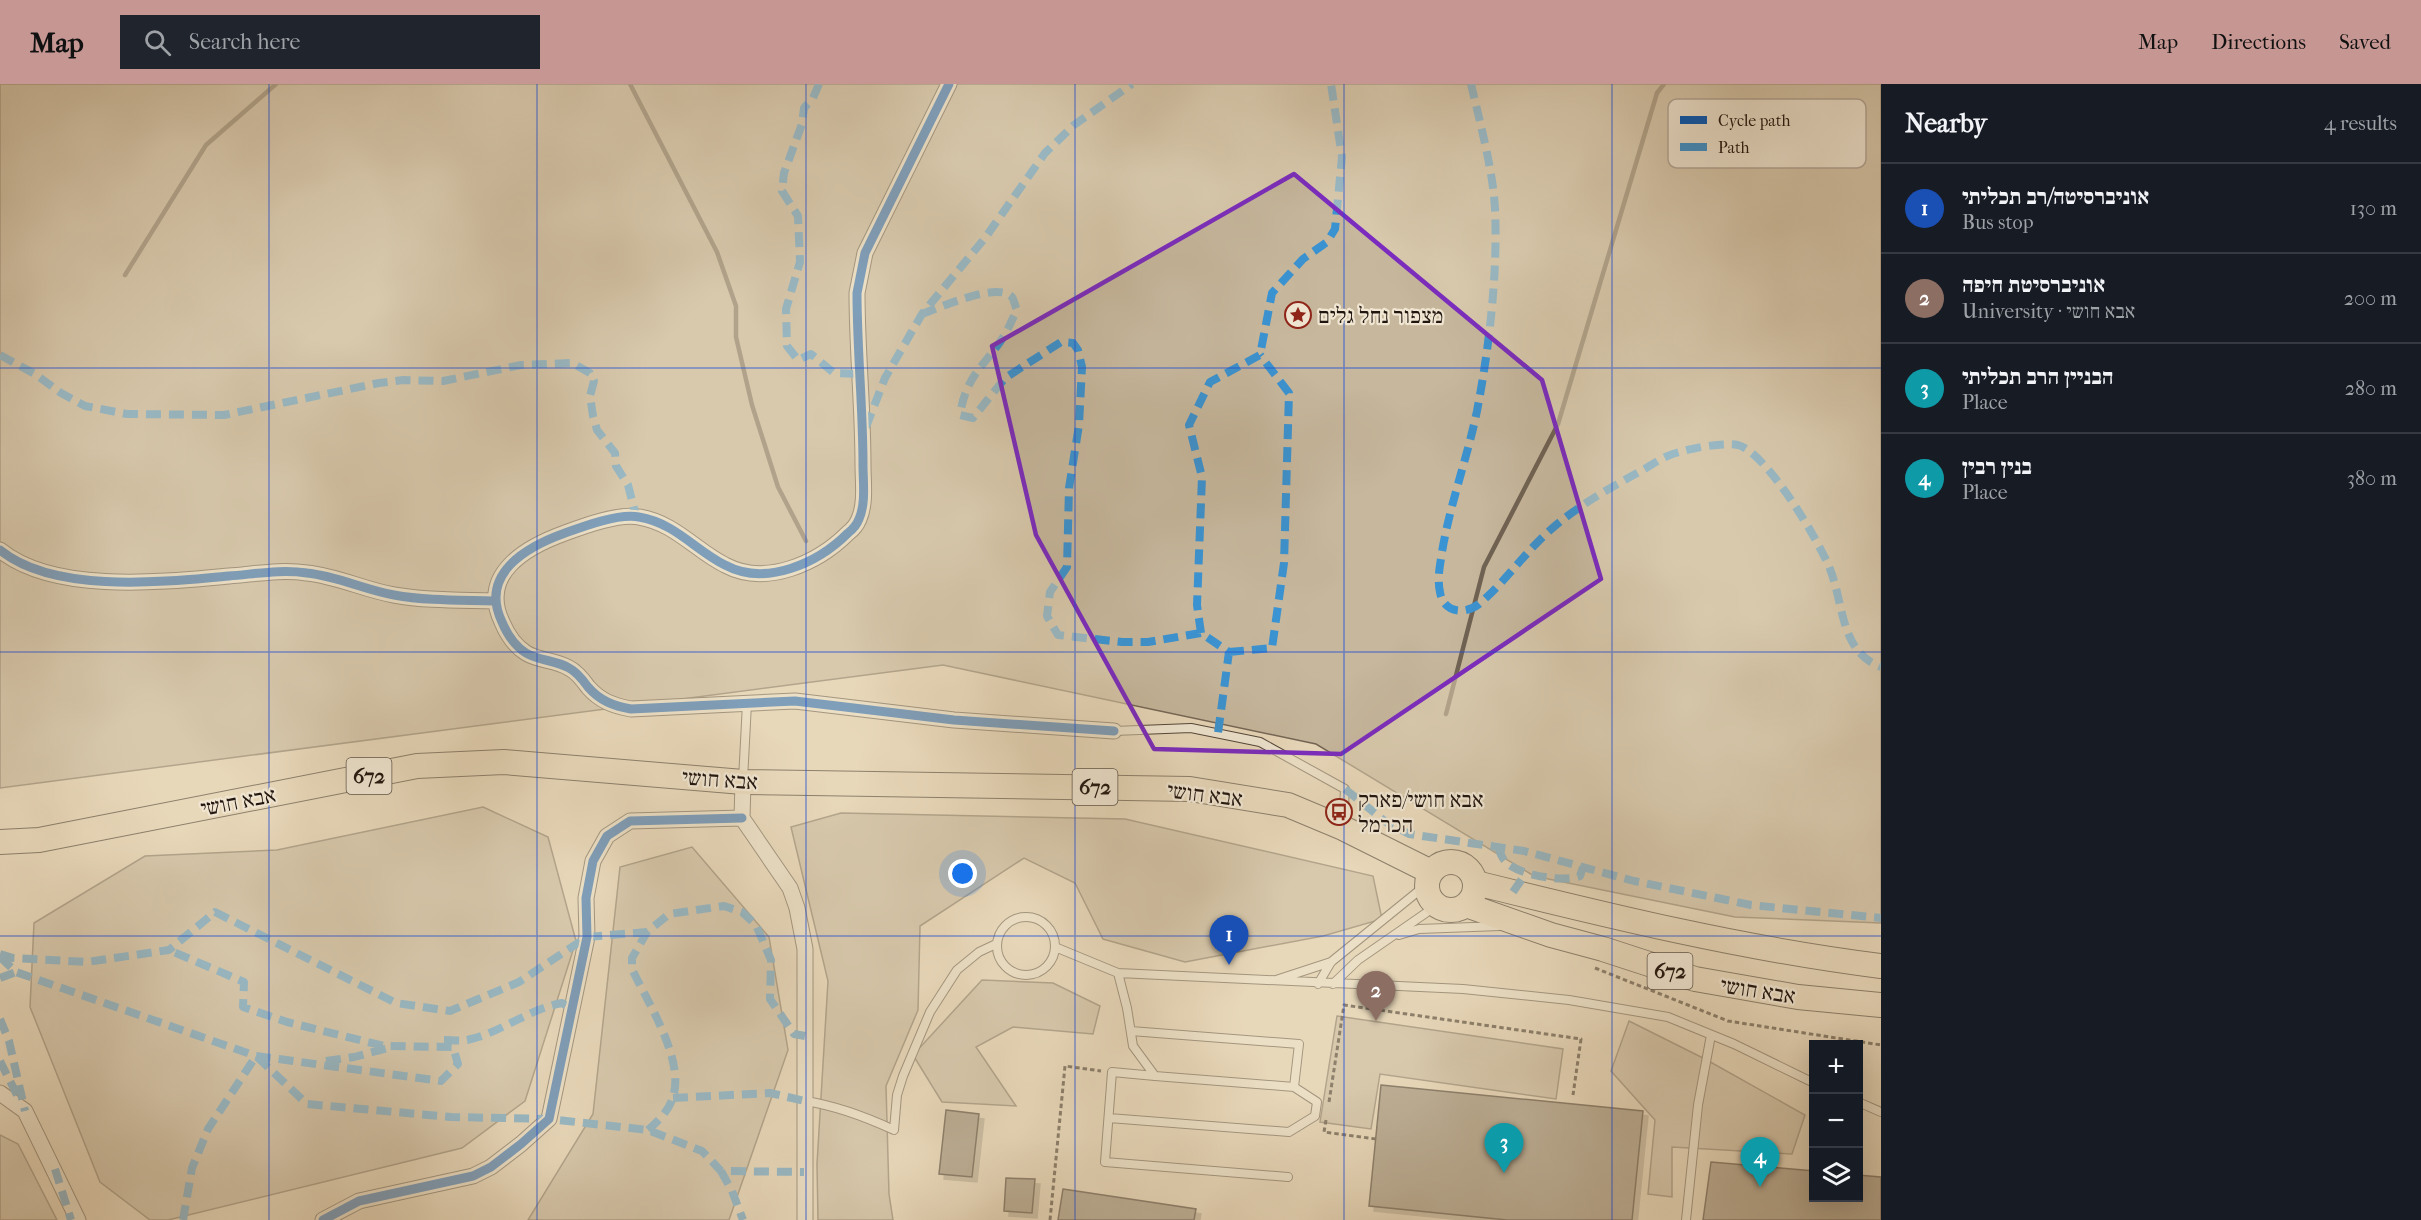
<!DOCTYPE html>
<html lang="en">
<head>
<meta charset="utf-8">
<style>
  :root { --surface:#171b24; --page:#20242c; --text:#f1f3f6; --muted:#9ea1a6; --line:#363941; --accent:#c59692 }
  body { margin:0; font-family:"IM FELL French Canon","Frank Ruhl Libre",serif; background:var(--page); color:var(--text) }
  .controls { position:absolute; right:18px; bottom:18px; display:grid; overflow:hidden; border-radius:0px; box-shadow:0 6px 24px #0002 }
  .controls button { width:54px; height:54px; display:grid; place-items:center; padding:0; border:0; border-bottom:2px solid var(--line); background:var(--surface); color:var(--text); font:30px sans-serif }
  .you { position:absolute; left:963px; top:790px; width:21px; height:21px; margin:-15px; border:4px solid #fff; border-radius:50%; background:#1a73e8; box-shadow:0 0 0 9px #1a73e833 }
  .badge { display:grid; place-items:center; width:39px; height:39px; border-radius:50%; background:var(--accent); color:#fff; font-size:20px; font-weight:700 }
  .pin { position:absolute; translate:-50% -50px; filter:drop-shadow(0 2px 3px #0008) }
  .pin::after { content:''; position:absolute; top:32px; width:21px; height:18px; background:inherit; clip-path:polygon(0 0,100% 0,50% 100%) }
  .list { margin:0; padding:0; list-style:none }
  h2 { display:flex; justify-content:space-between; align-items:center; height:78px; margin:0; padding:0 24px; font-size:26px }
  h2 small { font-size:20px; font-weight:400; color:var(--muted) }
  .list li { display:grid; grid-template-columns:39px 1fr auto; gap:18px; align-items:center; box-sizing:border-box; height:90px; padding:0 24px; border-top:2px solid var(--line) }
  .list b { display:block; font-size:22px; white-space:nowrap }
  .list p { margin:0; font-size:20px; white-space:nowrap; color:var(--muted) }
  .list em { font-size:20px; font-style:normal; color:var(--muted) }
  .icon { flex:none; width:33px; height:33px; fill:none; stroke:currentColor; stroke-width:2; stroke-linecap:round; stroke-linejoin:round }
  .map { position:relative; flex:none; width:1881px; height:1136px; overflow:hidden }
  header { display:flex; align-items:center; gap:36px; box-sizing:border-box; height:84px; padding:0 30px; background:var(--accent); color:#111 }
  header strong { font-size:28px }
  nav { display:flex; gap:33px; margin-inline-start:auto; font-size:21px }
  .search { width:420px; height:54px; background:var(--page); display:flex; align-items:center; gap:15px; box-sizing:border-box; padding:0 21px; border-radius:0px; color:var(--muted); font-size:22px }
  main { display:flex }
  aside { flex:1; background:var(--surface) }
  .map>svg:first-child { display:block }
  .green { fill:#c6b79d; stroke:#746656; stroke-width:1.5 }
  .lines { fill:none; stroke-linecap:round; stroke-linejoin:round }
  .stream { stroke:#706253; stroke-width:4.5 }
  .building { fill:#887a68; stroke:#21150f; stroke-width:1.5; filter:url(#shadow) }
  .service-casing { stroke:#53463a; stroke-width:10 }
  .minor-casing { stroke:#53463a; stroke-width:17 }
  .primary-casing { stroke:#21150f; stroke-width:26 }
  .path { stroke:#21150f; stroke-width:3; stroke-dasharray:4.5 3; stroke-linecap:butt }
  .service { stroke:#f0e6d2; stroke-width:8 }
  .minor { stroke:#f0e6d2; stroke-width:15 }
  .primary { stroke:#e8d8ba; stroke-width:24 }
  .quiet { stroke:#3a93d2; stroke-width:8; stroke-dasharray:15 8; stroke-linecap:butt }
  .cycleway-casing { stroke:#f0e6d2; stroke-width:13 }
  .cycleway { stroke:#0057b8; stroke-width:9 }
  .marked { fill:none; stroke:#7b2cbf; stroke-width:4.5; stroke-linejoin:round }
  .grid { fill:none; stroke:#1d4ed8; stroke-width:1.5; stroke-opacity:0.55 }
  .labels { text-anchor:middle; stroke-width:4.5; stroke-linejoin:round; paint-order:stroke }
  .shield { fill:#f0e6d2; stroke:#5f544a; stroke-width:1.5 }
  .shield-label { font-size:21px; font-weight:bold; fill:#21150f }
  .poi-label { font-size:22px; fill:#21150f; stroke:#f0e6d2; text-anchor:start }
  .street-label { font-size:22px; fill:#21150f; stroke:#f0e6d2 }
  .key { fill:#f0e6d2; stroke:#b2a798; stroke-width:1.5 }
  .key-label { font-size:16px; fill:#21150f }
</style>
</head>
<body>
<header>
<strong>Map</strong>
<div class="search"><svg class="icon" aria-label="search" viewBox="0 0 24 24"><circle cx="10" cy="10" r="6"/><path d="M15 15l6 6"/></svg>Search here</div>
<nav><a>Map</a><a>Directions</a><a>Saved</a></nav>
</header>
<main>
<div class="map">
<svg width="1881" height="1136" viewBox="0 0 1881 1136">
  <defs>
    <filter id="shadow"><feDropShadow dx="5" dy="5" stdDeviation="0" flood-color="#0004"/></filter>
  </defs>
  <rect width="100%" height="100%" fill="#e8d8ba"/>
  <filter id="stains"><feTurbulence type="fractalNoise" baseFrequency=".00333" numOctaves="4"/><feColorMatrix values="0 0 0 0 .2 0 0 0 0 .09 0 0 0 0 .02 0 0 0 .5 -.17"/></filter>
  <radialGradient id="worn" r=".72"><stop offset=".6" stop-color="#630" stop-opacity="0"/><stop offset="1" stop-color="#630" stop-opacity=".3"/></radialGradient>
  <path class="green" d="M0,0H1881V839L1735,833L1534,792L1316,660L943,581L0,704Z
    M483,723L548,753L576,857L525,1017L462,1064L168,1136H150L100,1098L30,923L34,839L145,772L277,766Z
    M841,729L1125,735L1373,792L1382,835L1323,852L1185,878L1103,855L1075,799L1024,774L920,842L918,926L886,1002L889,1110L893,1136H818L817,1080L828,897L791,743Z
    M692,763L769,853L788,966L729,1136H528L593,1030L620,783Z
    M982,896L1053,899L1100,922L1093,950L1013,943L976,963L1016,1022L942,1018L913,971Z
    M1337,932L1563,965L1556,1015L1380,990L1371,1045L1320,1038Z
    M1629,937L1705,975L1805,1031L1792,1070L1672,1063V1113L1648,1110L1655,1036L1611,987Z
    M0,1051L18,1060L57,1136H0Z"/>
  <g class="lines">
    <path class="stream" d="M630,0L717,168L736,222V253L752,321L778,403L806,457
      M125,191L206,61L276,0
      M1446,630L1484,483L1558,340L1657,9L1664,0"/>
  </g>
  <path class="building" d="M1381,1001L1643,1027L1632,1136H1507L1369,1122Z
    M946,1026L979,1030L972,1093L939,1090Z
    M1711,1078L1814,1087V1113H1858V1091L1881,1093V1136H1703Z
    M1006,1094L1035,1095L1032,1129L1004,1127Z
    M1063,1105L1196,1125L1194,1136H1058Z"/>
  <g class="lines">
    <defs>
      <path id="service" d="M1114,647L1191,644L1260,658L1345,705L1343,740
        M743,696L747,619
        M997 862a29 29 0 1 1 58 0a29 29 0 1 1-58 0Z
        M1399,851L1419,845L1500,842
        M1055,863L1118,889L1463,905L1569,916L1668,933L1734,960L1814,999
        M1118,889L1127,924L1133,962L1155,992L1112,988L1105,1078L1288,1093
        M1276,896L1331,878
        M1318,900L1331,878L1426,801
        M1333,900L1358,876L1436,822
        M1131,947L1299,960L1294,1003
        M805,1017C837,1022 864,1032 894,1046L897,1011L903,992L930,928L957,886L979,868L996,860
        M1858,1018L1881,1028
        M1109,1034L1289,1048L1315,1032L1317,1018L1294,1003L1155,992
        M1686,1136L1698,1021L1711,951"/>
      <path id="minor" d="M949,0L865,169L857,209C857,266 863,323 863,381C863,398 866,419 859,435C857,440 852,446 848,449C818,479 766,503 725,481C695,466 675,439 639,433C619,429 584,442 565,449C526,463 479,490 502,538C507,550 515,562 526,569C539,577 556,576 569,584C577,588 583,596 588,603C600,617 614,622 631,625L795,617L954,636L1114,647
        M0,466C54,510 163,498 229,492C255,490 281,485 307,489C337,492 365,506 394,511C427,517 461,516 494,517
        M743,698L742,734L790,804L797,824L805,865V1136
        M0,1009L25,1027L78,1136
        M323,1136L359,1117L473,1092L491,1083L521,1060L549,1035L587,853L586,814L593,777L607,752L630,737L742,734"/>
      <path id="primary" d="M0,758L39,756L417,682L504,678L743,698L1190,705L1288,721L1343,744L1431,788
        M1427 802a24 24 0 1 1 48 0a24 24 0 1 1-48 0Z
        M1476,799C1609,832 1744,865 1881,882
        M1466,821L1551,851L1603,865L1695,895L1798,913L1881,921"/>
    </defs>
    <use href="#service" class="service-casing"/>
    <use href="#minor" class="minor-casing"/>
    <use href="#primary" class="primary-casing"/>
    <path class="path" d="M1595,884L1728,937L1881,961
      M1329,1018L1344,921L1581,955L1573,1011
      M1326,1036L1324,1048L1376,1055
      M1050,1136L1065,982L1101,987"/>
    <use href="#service" class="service"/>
    <use href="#minor" class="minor"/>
    <use href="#primary" class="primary"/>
    <path class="quiet" d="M819,0L813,14L804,24L802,40L784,89L782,107L798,132L800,178L786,225L787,262L798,276L811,270L834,289L860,290
      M1471,0C1480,39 1493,86 1495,125C1498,189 1489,265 1477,327C1467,375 1450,420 1442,468C1440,482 1437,494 1440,508C1443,529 1465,531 1479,520C1505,498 1523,471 1547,449C1574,424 1608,405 1639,388C1649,383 1659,375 1670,371C1686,365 1722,358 1738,361C1767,369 1819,457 1830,485C1844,520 1840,568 1881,583
      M922,230C939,224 998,197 1012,213C1014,216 1015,222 1017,226C1012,235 1009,244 1004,252C984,283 966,291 960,331L973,334L1005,294L1061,258L1073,259L1078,266L1082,283L1079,341L1069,404L1067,483L1050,508L1047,532L1058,551L1122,558H1148L1201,549L1229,568L1218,649
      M0,271L35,290L61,309L85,322L127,330L224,331L379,299L403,296L443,297L521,281L572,279L590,289L594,297L590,312L593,332L597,346L615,369L616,382L628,401L636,432
      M866,343L885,294L922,230L985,154L1045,69L1074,41L1132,0
      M1201,549L1197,521L1202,393L1189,341L1210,298L1260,271L1272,209L1303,175L1327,158L1335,145L1342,73L1331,0
      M1229,568L1272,564L1284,479L1289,309L1260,271
      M1345,705L1386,738L1409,750L1524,767L1634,797L1751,821L1881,834
      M1498,763C1500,769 1502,775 1507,779C1520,791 1564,799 1580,792L1583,783
      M1513,808L1526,789
      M0,870L13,874L87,878L169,866L215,828L396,919L450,927L519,898L587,853L647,848
      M0,873L16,888L256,972L441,997L458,980L453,963L384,962L287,938L243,923L244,898L169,866
      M0,894L16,888
      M0,935L9,957L25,1027
      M444,956C451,956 460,957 467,956C501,949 528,925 562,919L572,925
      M0,977L18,1013
      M326,977L354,973L388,964
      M673,1014L770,1009L805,1017
      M648,1046C658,1037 669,1027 673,1013C685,976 648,919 632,885V874L647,848L669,830L724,822L742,828L756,841L771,876L770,915L794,950L805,952
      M55,1085L71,1136
      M721,1087L732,1107L743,1136
      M183,1136L192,1084L208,1045L256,972L307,1020L451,1033L549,1035L648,1046L702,1067L721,1087L804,1088"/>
    <defs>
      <path id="cycleway" d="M949,0L865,169L857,209C857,266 863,323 863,381C863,398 866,419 859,435C857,440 852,446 848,449C818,479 766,503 725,481C695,466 675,439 639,433C619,429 584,442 565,449C526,463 479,490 502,538C507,550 515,562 526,569C539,577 556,576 569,584C577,588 583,596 588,603C600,617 614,622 631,625L795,617L954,636L1114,647
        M0,466C54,510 163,498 229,492C255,490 281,485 307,489C337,492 365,506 394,511C427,517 461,516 494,517
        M323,1136L359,1117L473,1092L491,1083L521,1060L549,1035L587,853L586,814L593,777L607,752L630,737L742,734"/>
    </defs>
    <use href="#cycleway" class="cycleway-casing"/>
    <use href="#cycleway" class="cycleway"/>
  </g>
  <path d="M0 0H1881V1136H0ZM1294,90L1542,296L1601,495L1341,670L1154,665L1036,451L992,262Z" fill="#e8d8ba" fill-opacity=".55" fill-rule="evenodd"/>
  <path class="marked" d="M1294,90L1542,296L1601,495L1341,670L1154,665L1036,451L992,262Z"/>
  <path class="grid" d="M269,0V1136M537,0V1136M806,0V1136M1075,0V1136M1344,0V1136M1612,0V1136M0,284H1881M0,568H1881M0,852H1881"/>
  <defs>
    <symbol id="sight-ring" viewBox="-11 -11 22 22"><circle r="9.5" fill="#f0e6d2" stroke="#8f2418" stroke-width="1.5"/><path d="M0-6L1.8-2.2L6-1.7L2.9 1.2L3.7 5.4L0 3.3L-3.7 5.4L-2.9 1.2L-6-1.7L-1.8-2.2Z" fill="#8f2418"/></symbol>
    <symbol id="bus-ring" viewBox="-11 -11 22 22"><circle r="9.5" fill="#f0e6d2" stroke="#8f2418" stroke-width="1.5"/><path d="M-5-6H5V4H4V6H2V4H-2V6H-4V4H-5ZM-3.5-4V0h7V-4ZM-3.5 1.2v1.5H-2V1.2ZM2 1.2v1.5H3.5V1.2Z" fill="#8f2418"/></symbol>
  </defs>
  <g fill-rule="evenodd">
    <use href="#sight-ring" x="1283" y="216" width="30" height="30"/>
    <use href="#bus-ring" x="1324" y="713" width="30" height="30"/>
  </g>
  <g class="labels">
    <g class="shield">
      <rect x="346.5" y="674" width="45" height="36" rx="4.5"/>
      <rect x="1072.5" y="685" width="45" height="36" rx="4.5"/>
      <rect x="1647.5" y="869" width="45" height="36" rx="4.5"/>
    </g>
    <g class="shield-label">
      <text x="369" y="699">672</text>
      <text x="1095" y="710">672</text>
      <text x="1670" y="894">672</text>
    </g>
    <g class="poi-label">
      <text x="1318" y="239">מצפור נחל גלים</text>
      <text x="1358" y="723">אבא חושי/פארק<tspan x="1358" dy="25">הכרמל</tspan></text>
    </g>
    <g class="street-label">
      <text transform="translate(720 695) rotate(4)" y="8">אבא חושי</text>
      <text transform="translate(1205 710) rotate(7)" y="8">אבא חושי</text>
      <text transform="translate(238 717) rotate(-11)" y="8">אבא חושי</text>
      <text transform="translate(1758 906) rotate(9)" y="8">אבא חושי</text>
    </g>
  </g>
  <rect x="1668" y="15" width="198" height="69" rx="9" class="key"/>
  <rect x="1680" y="32" width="27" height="8" fill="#0057b8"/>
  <rect x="1680" y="59" width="27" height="8" fill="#3a93d2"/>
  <g class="key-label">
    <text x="1718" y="42">Cycle path</text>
    <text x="1718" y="69">Path</text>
  </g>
  <rect width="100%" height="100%" filter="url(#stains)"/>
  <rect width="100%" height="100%" fill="url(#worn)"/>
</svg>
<div class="controls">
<button>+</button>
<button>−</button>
<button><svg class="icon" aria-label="layers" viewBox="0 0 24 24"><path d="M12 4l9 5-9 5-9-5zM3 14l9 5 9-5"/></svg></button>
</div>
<div class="you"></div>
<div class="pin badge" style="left:1229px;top:881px;background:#1a4fb4">1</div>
<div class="pin badge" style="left:1376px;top:937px;background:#8d6e63">2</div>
<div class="pin badge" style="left:1504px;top:1089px;background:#0f9aa8">3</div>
<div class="pin badge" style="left:1760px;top:1103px;background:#0f9aa8">4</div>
</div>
<aside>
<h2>Nearby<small>4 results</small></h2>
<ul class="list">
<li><span class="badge" style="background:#1a4fb4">1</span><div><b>אוניברסיטה/רב תכליתי</b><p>Bus stop</p></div><em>130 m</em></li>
<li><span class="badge" style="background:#8d6e63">2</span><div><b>אוניברסיטת חיפה</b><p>University · אבא חושי</p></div><em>200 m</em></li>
<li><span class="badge" style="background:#0f9aa8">3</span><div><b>הבניין הרב תכליתי</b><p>Place</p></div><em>280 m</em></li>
<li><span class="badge" style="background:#0f9aa8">4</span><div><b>בנין רבין</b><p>Place</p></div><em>380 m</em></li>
</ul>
</aside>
</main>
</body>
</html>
